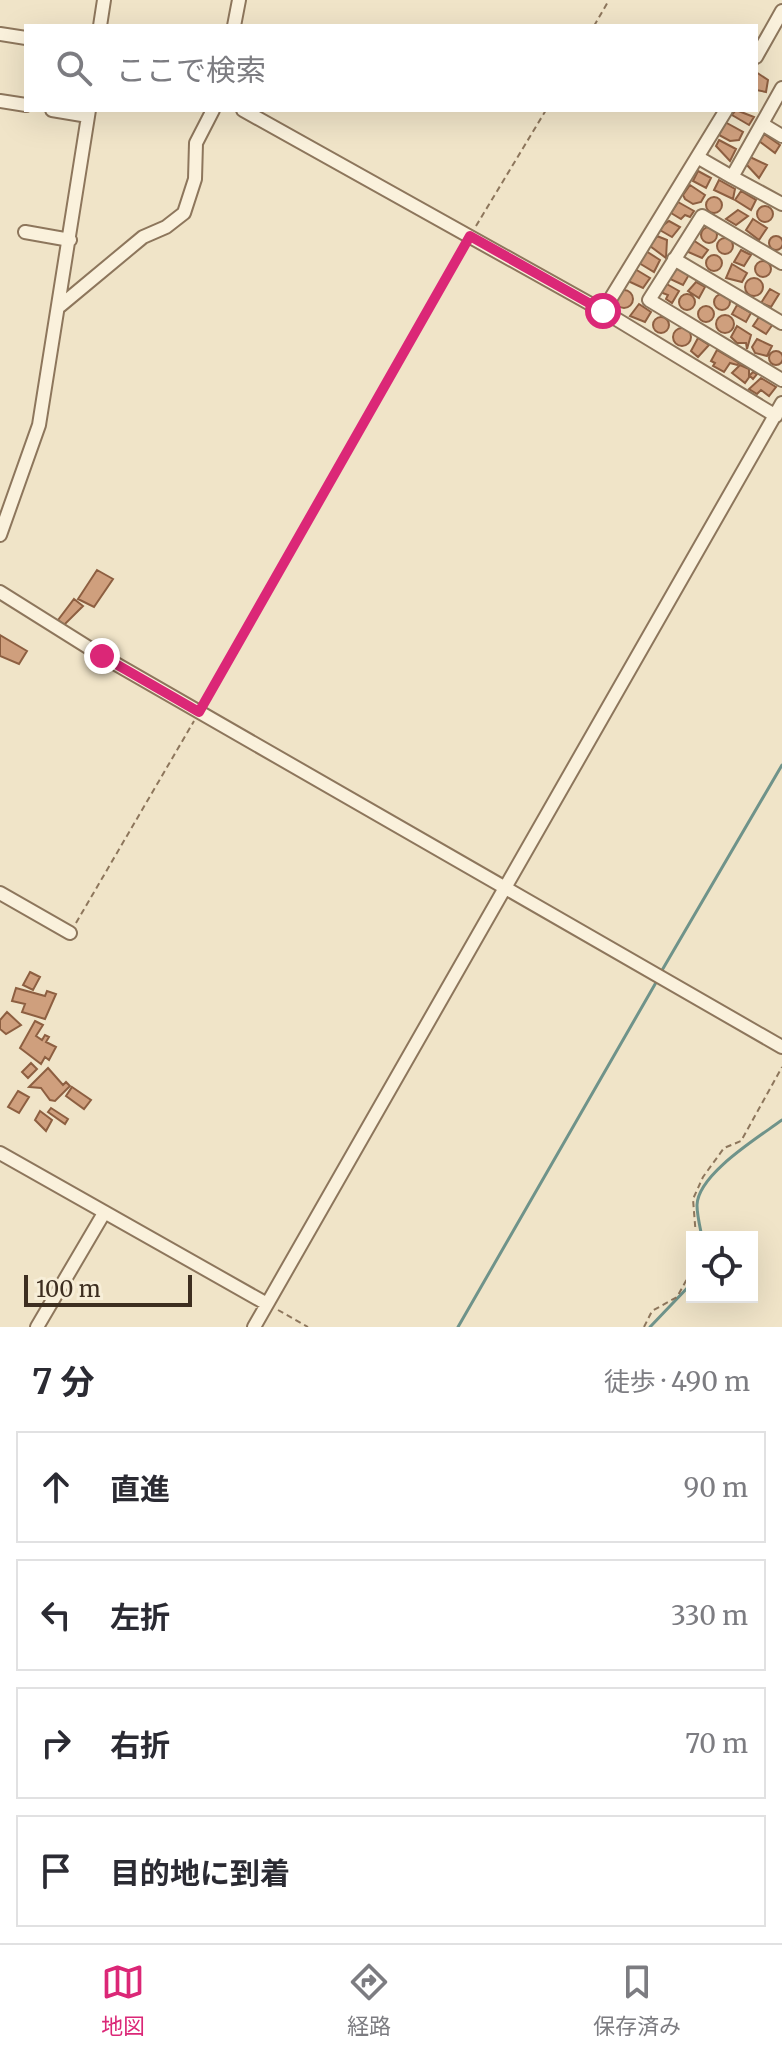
<!DOCTYPE html>
<html lang="ja">
<head>
<meta charset="utf-8">
<style>
  :root { --surface:#fff; --page:#f2f2f3; --text:#2b2b33; --muted:#7c7c81; --line:#e1e1e2; --accent:#db2777 }
  body { margin:0; font-family:Merriweather,"Noto Sans JP",serif; background:var(--page); color:var(--text) }
  .controls { position:absolute; right:24px; bottom:24px; display:grid; overflow:hidden; border-radius:0px; box-shadow:0 8px 32px #0002 }
  .controls button { width:72px; height:72px; display:grid; place-items:center; padding:0; border:0; border-bottom:2px solid var(--line); background:var(--surface); color:var(--text); font:40px sans-serif }
  .scale { position:absolute; left:24px; bottom:20px; width:168px; box-sizing:border-box; padding-left:8px; border:4px solid #3d2e20; border-top:0; font-size:22px; line-height:28px; white-space:nowrap; color:#3d2e20; -webkit-text-stroke:6px #f7eed8; paint-order:stroke }
  .stop { position:absolute; width:24px; height:24px; margin:-18px; border:6px solid #db2777; border-radius:50%; background:#fff }
  .stop.end { background:#db2777; border-color:#fff; box-shadow:0 2px 8px #0008 }
  .list { margin:0; padding:0; list-style:none }
  h2 { display:flex; justify-content:space-between; align-items:center; height:104px; margin:0; padding:0 32px; font-size:34px }
  h2 small { font-size:26px; font-weight:400; color:var(--muted) }
  .list li { display:grid; grid-template-columns:52px 1fr auto; gap:24px; align-items:center; box-sizing:border-box; height:112px; margin:0 16px 16px; padding:0 16px; border:2px solid var(--line); border-radius:0px }
  .list b { display:block; font-size:30px; white-space:nowrap }
  .list em { font-size:26px; font-style:normal; color:var(--muted) }
  .icon { flex:none; width:44px; height:44px; fill:none; stroke:currentColor; stroke-width:2; stroke-linecap:round; stroke-linejoin:round }
  .map { position:relative; flex:none; width:782px; height:1327px; overflow:hidden }
  .search { position:absolute; background:var(--surface); box-shadow:0 8px 32px #0002; left:24px; right:24px; top:24px; height:88px; display:flex; align-items:center; gap:20px; box-sizing:border-box; padding:0 28px; border-radius:0px; color:var(--muted); font-size:30px }
  .sheet { height:616px; background:var(--surface) }
  nav { display:flex; justify-content:space-around; align-items:center; box-sizing:border-box; height:112px; border-top:2px solid var(--line); background:var(--surface); font-size:22px; color:var(--muted) }
  nav a { display:grid; justify-items:center; gap:4px }
  nav .on { color:var(--accent) }
  .map>svg:first-child { display:block }
  .lines { fill:none; stroke-linecap:round; stroke-linejoin:round }
  .stream { stroke:#6f938a; stroke-width:3 }
  .building { fill:#cf9f7d; stroke:#8d5f41; stroke-width:2 }
  .minor-casing { stroke:#8d765c; stroke-width:16 }
  .path { stroke:#8d765c; stroke-width:2; stroke-dasharray:6 4; stroke-linecap:butt }
  .minor { stroke:#faf1dc; stroke-width:12 }
  .route { stroke:#db2777; stroke-width:10 }
</style>
</head>
<body>
<div class="map">
<svg width="782" height="1327" viewBox="0 0 782 1327">
  <rect width="100%" height="100%" fill="#f0e4c8"/>
  <g class="lines">
    <path class="stream" d="M661,972L782,765
      M702,1237C700,1227 697,1215 697,1205C698,1174 759,1137 782,1120
      M458,1327L658,979
      M650,1327L692,1283"/>
  </g>
  <path class="building" d="M756,72L768,80L766,92L756,90Z
    M736,110L754,117L749,125L732,115Z
    M725,122L743,132L739,140L730,141L719,135Z
    M764,134L780,145L775,153L759,141Z
    M719,140L736,149L730,161L716,146Z
    M750,157L767,165L759,178L746,164Z
    M698,171L711,178L706,188L693,181Z
    M719,180L735,189L733,199L714,190Z
    M690,185L705,195L701,202L693,204L685,199L683,195Z
    M741,191L756,200L751,210L735,200Z
    M706 205a8 8 0 1 1 16 0a8 8 0 1 1-16 0Z
    M678,202L694,211L690,217L685,215L681,219L671,213Z
    M757 214a8 8 0 1 1 16 0a8 8 0 1 1-16 0Z
    M738,210L748,216L736,225L726,219Z
    M753,219L767,228L759,240L746,230Z
    M669,221L680,227L672,237L658,229Z
    M701 235a8 8 0 1 1 16 0a8 8 0 1 1-16 0Z
    M769 243a7 7 0 1 1 14 0a7 7 0 1 1-14 0Z
    M657,236L667,240L666,258L650,246Z
    M717 246a8 8 0 1 1 16 0a8 8 0 1 1-16 0Z
    M693,240L708,250L702,258L686,251Z
    M741,250L751,255L744,266L734,262Z
    M646,251L660,260L654,272L639,263Z
    M706 263a8 8 0 1 1 16 0a8 8 0 1 1-16 0Z
    M755 269a8 8 0 1 1 16 0a8 8 0 1 1-16 0Z
    M732,264L747,273L742,282L726,278Z
    M679,267L690,273L683,285L668,278Z
    M635,269L650,278L643,288L628,281Z
    M745 287a9 9 0 1 1 18 0a9 9 0 1 1-18 0Z
    M696,282L705,287L699,298L688,291Z
    M665,283L679,291L672,303L666,299L668,295L660,292Z
    M770,289L779,294L771,307L761,303Z
    M615 299a9 9 0 1 1 18 0a9 9 0 1 1-18 0Z
    M679 302a8 8 0 1 1 16 0a8 8 0 1 1-16 0Z
    M714 302a8 8 0 1 1 16 0a8 8 0 1 1-16 0Z
    M639,304L651,312L645,322L630,316Z
    M737,305L751,313L746,322L732,314Z
    M698 314a8 8 0 1 1 16 0a8 8 0 1 1-16 0Z
    M716 324a9 9 0 1 1 18 0a9 9 0 1 1-18 0Z
    M653 325a8 8 0 1 1 16 0a8 8 0 1 1-16 0Z
    M759,317L773,324L766,334L753,326Z
    M737,326L751,335L747,349L746,343H737L731,337Z
    M673 337a9 9 0 1 1 18 0a9 9 0 1 1-18 0Z
    M698,338L709,345L698,357L691,351Z
    M757,339L772,346L767,356L755,353L752,347Z
    M717,350L739,363L737,365L730,363L724,372L713,366L715,363L711,361Z
    M769 358a7 7 0 1 1 14 0a7 7 0 1 1-14 0Z
    M740,365L749,369V376L753,372L757,374L753,379L750,376L745,383L732,373Z
    M761,378L776,387L769,396L761,390L757,394L749,389Z
    M97,570L113,579L94,607L78,599Z
    M74,599L83,606L64,625L58,620Z
    M0,635L27,651L19,664L0,656Z
    M30,972L40,977L33,990L23,985Z
    M16,988L45,996L47,991L56,994L45,1019L22,1012L25,1004L12,1001Z
    M7,1012L21,1025L6,1034L0,1029V1020Z
    M35,1021L43,1025L36,1036L42,1040L45,1035L49,1037L46,1042L56,1047L49,1060L45,1057L41,1064L20,1048Z
    M31,1063L37,1069L28,1078L22,1072Z
    M48,1068L63,1085L66,1082L70,1086L55,1101L50,1100L41,1088L29,1087Z
    M72,1087L91,1100L84,1109L66,1096Z
    M18,1091L29,1097L19,1113L8,1107Z
    M51,1108L68,1119L65,1124L48,1112Z
    M40,1111L52,1120L46,1131L35,1120Z"/>
  <g class="lines">
    <defs>
      <path id="minor" d="M100,26L104,0
        M234,26L239,0
        M0,34L26,38
        M756,57L782,11
        M782,88L732,177L782,204
        M0,101L26,105
        M52,110L88,116
        M243,110L603,311L776,416
        M762,124L782,136
        M699,158L732,177
        M25,232L70,240
        M674,259L782,323
        M782,263L702,216L649,300L782,380
        M60,306L143,237L166,227L184,213L195,179L196,143L213,110
        M603,311L726,110
        M0,535L39,425L89,110
        M0,592L102,656L782,1047
        M0,893L70,933
        M0,1153L267,1304
        M37,1327L104,1213
        M254,1327L782,403"/>
    </defs>
    <use href="#minor" class="minor-casing"/>
    <path class="path" d="M594,26L609,0
      M476,226L546,110
      M205,702L463,248
      M76,923L194,721
      M696,1237L693,1199L703,1177L724,1148L741,1141L782,1067
      M278,1310L308,1327
      M644,1327L652,1311L677,1297L692,1270"/>
    <use href="#minor" class="minor"/>
  </g>
  <g class="lines">
    <path class="route" d="M102,656L199,712L470,236L603,311"/>
  </g>
</svg>
<div class="controls">
<button><svg class="icon" aria-label="locate" viewBox="0 0 24 24"><circle cx="12" cy="12" r="6"/><path d="M12 2v4M12 18v4M2 12h4M18 12h4"/></svg></button>
</div>
<div class="scale">100 m</div>
<div class="stop" style="left:603px;top:311px"></div>
<div class="stop end" style="left:102px;top:656px"></div>
<div class="search"><svg class="icon" aria-label="search" viewBox="0 0 24 24"><circle cx="10" cy="10" r="6"/><path d="M15 15l6 6"/></svg>ここで検索</div>
</div>
<section class="sheet">
<h2>7 分<small>徒歩 · 490 m</small></h2>
<ul class="list">
<li><svg class="icon" aria-label="ahead" viewBox="0 0 24 24"><path d="M12 20V5M6 11l6-6 6 6"/></svg><div><b>直進</b></div><em>90 m</em></li>
<li><svg class="icon" aria-label="left" viewBox="0 0 24 24"><path d="M17 20v-9H6M10 6l-5 5 5 5"/></svg><div><b>左折</b></div><em>330 m</em></li>
<li><svg class="icon" aria-label="right" viewBox="0 0 24 24"><path d="M7 20v-9h11M14 6l5 5-5 5"/></svg><div><b>右折</b></div><em>70 m</em></li>
<li><svg class="icon" aria-label="arrive" viewBox="0 0 24 24"><path d="M6 21V4h12l-3 4 3 4H6"/></svg><div><b>目的地に到着</b></div></li>
</ul>
</section>
<nav>
<a class="on"><svg class="icon" aria-label="map" viewBox="0 0 24 24"><path d="M3 6l6-2 6 2 6-2v14l-6 2-6-2-6 2zM9 4v14M15 6v14"/></svg>地図</a>
<a><svg class="icon" aria-label="directions" viewBox="0 0 24 24"><path d="M12 3l9 9-9 9-9-9zM9 14v-3h6M13 9l2 2-2 2"/></svg>経路</a>
<a><svg class="icon" aria-label="saved" viewBox="0 0 24 24"><path d="M7 4h10v16l-5-4-5 4z"/></svg>保存済み</a>
</nav>
</body>
</html>
